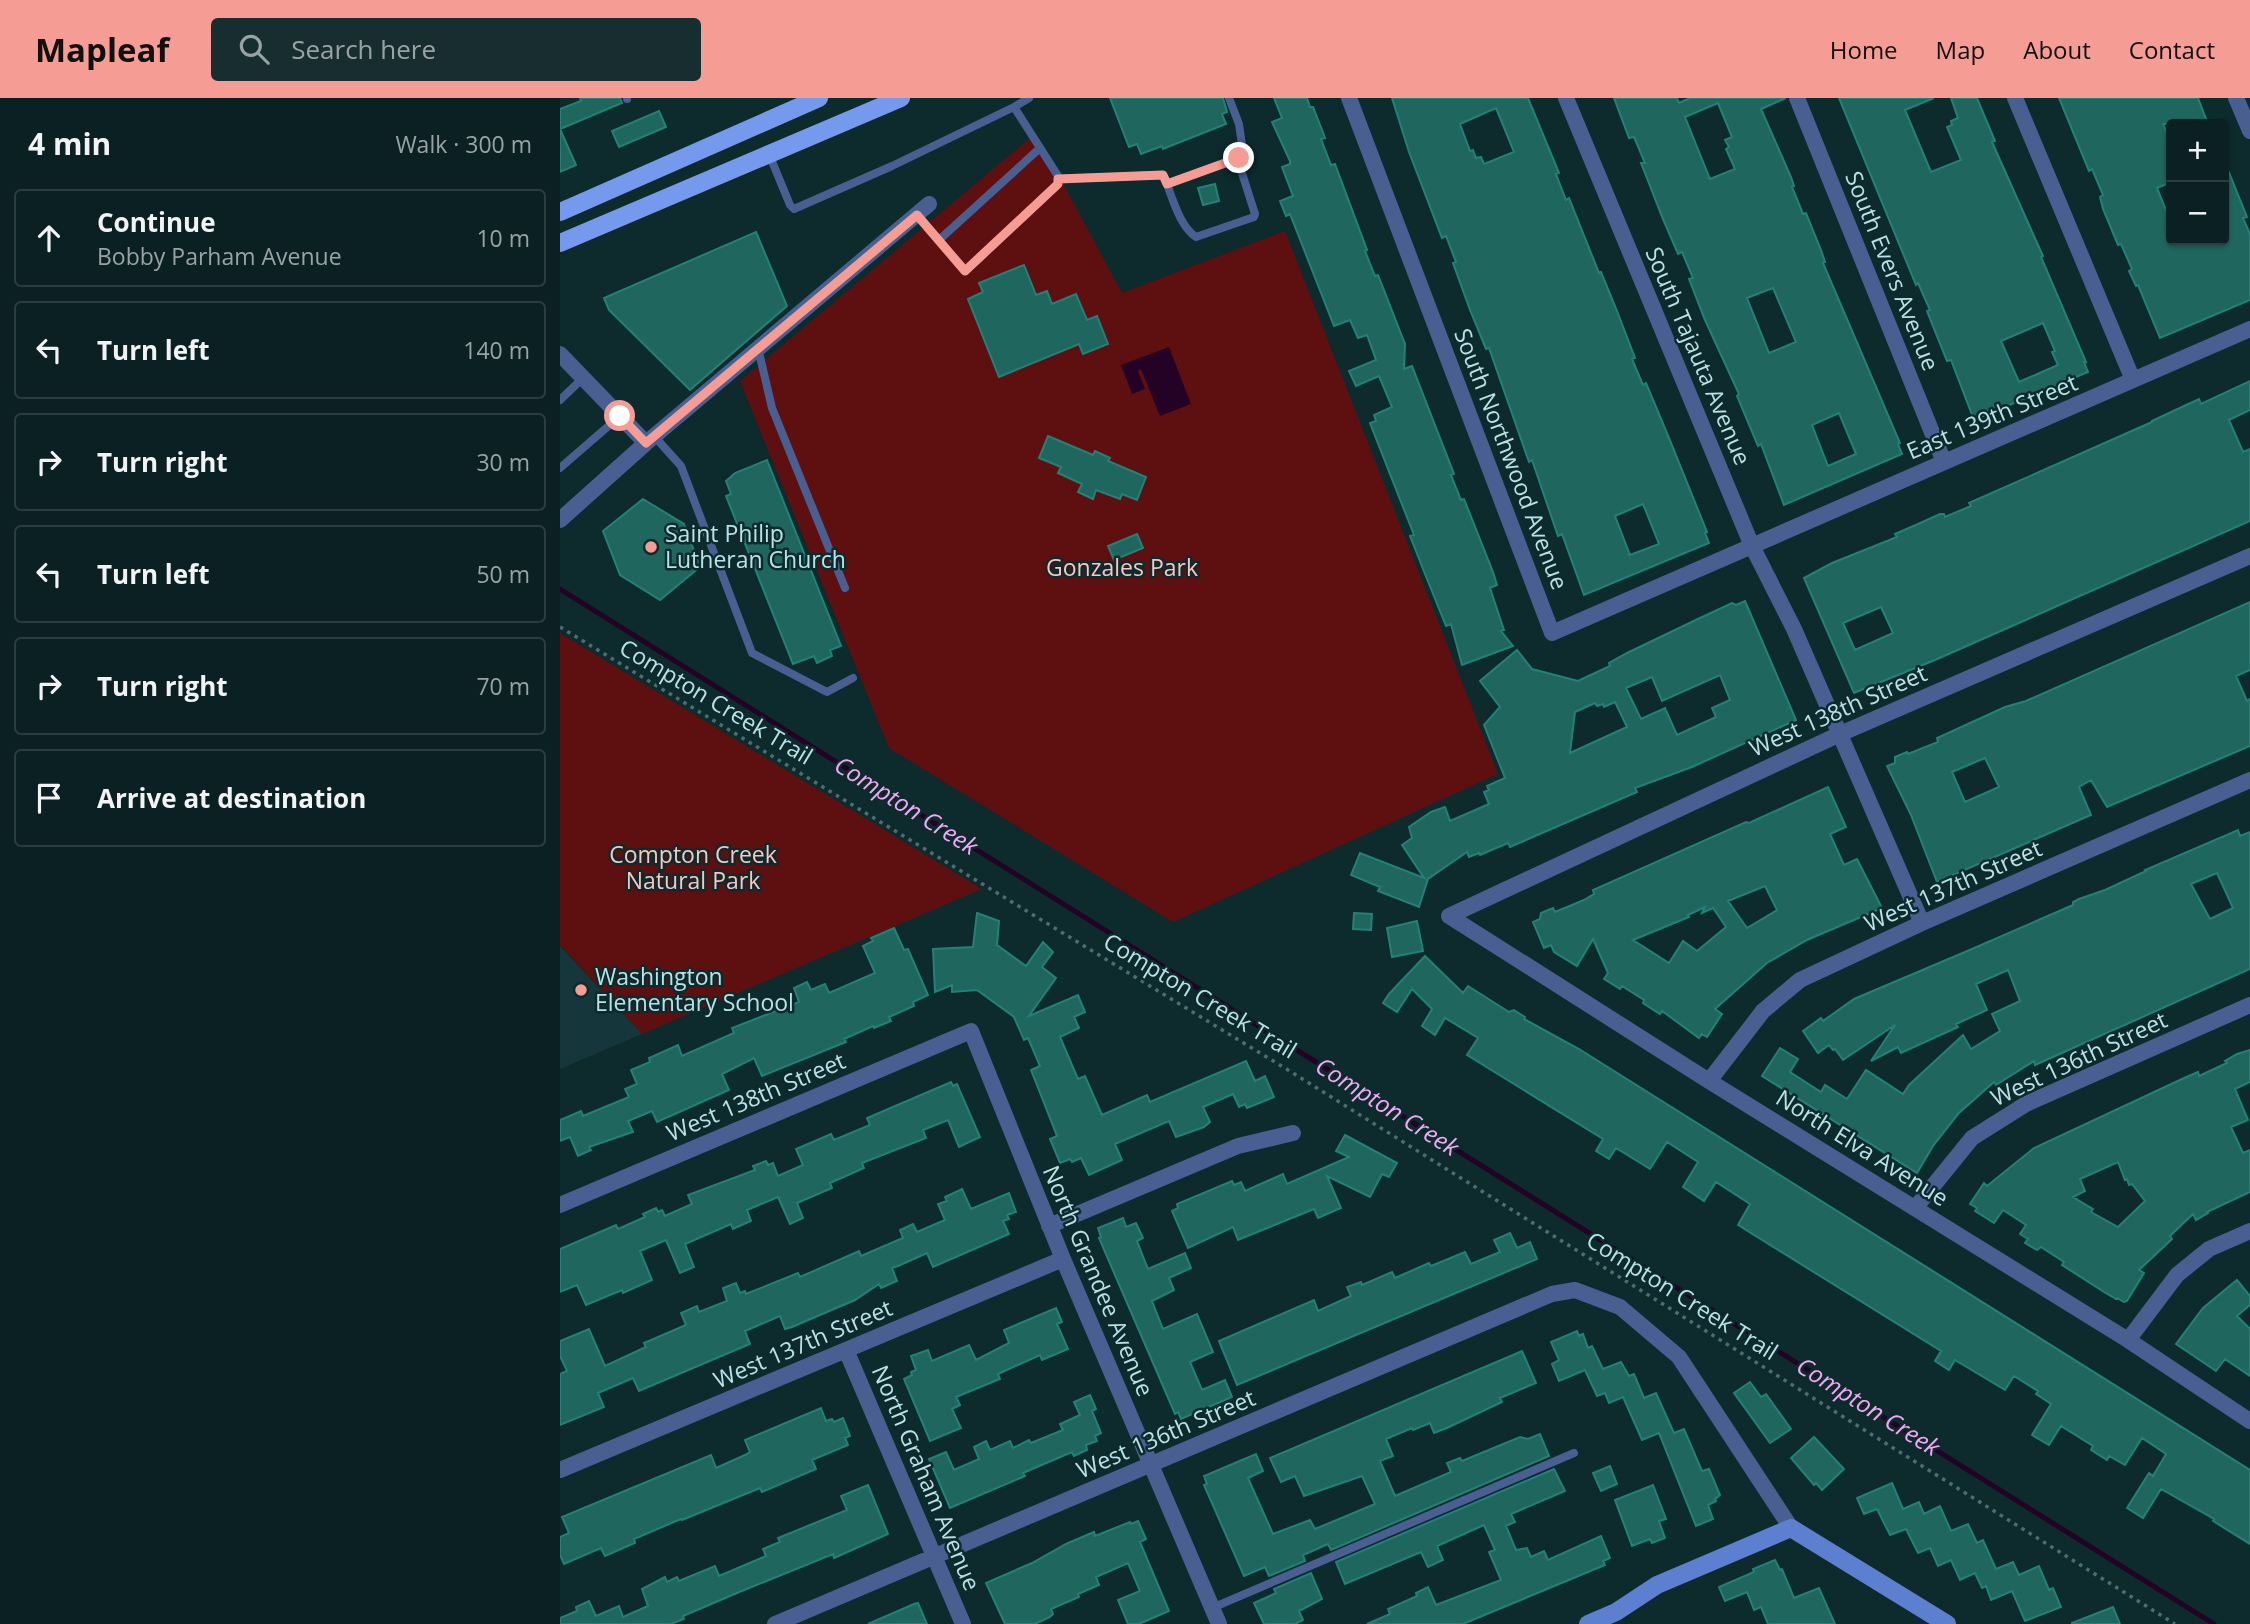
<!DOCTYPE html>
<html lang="en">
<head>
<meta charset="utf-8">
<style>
  :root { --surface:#0a2022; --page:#182d2f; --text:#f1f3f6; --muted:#99a3a5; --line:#2a3e40; --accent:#f59c94 }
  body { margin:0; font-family:"Open Sans",sans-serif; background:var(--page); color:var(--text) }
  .controls { position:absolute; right:21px; top:21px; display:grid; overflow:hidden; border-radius:7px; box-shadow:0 2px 5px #0004 }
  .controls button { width:63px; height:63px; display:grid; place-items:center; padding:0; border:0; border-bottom:2px solid var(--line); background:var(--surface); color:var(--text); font:35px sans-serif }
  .stop { position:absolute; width:21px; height:21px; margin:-16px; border:5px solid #f59c94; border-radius:50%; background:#fff }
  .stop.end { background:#f59c94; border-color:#fff; box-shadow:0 2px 7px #0008 }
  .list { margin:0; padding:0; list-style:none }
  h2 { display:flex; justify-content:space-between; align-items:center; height:91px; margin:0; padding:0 28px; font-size:30px }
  h2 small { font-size:23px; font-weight:400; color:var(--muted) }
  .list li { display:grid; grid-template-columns:46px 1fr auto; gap:21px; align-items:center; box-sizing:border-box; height:98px; margin:0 14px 14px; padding:0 14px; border:2px solid var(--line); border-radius:7px }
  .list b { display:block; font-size:26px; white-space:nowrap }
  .list p { margin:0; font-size:23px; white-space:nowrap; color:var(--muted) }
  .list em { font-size:23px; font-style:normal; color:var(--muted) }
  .icon { flex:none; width:38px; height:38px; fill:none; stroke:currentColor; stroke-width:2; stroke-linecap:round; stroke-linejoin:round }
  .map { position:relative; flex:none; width:1690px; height:1526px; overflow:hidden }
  header { display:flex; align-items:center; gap:42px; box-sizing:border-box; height:98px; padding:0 35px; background:var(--accent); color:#111 }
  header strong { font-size:33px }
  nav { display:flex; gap:38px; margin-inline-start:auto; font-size:24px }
  .search { width:490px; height:63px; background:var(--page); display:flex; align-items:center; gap:18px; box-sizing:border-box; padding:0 24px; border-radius:7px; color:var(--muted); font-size:26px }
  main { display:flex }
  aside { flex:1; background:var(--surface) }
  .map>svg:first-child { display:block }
  .built { fill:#15373b }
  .green { fill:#5e1011 }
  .water { fill:#230225 }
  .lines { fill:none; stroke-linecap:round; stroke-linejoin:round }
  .stream { stroke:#230225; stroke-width:5 }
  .building { fill:#1f665e; stroke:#228278; stroke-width:2; fill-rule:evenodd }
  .path { stroke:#4c6e72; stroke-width:3.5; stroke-dasharray:3.5 5; stroke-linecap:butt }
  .lane { stroke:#495f92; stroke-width:8 }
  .street { stroke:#495f92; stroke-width:16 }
  .secondary { stroke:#5c7fd0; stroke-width:18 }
  .primary { stroke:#7599ec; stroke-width:18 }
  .route { stroke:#f59c94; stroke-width:9 }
  .poi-dot { fill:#f59c94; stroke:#0d2a2d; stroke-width:2.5 }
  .labels { text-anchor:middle; stroke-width:5; stroke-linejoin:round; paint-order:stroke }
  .street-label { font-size:23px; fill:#b9e2e7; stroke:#0d2a2d }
  .poi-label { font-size:23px; fill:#b9e2e7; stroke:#0d2a2d; text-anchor:start }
  .park-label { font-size:23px; fill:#fdc5bf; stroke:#0d2a2d }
  .water-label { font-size:24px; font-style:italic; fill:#f2a9f4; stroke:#0d2a2d }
</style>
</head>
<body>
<header>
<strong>Mapleaf</strong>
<div class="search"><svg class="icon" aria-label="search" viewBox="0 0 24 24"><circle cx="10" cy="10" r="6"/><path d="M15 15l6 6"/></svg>Search here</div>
<nav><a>Home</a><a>Map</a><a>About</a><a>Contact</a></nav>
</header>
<main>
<aside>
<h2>4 min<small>Walk · 300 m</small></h2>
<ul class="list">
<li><svg class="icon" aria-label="ahead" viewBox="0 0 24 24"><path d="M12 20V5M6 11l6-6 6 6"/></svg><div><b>Continue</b><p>Bobby Parham Avenue</p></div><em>10 m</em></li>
<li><svg class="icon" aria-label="left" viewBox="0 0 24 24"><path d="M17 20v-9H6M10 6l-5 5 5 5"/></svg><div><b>Turn left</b></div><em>140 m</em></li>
<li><svg class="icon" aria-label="right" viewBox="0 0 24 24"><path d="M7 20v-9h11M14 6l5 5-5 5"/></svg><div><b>Turn right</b></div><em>30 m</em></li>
<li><svg class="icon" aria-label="left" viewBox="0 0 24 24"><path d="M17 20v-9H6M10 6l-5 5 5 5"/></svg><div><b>Turn left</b></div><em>50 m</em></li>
<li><svg class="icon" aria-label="right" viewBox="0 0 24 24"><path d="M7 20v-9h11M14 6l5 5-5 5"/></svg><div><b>Turn right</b></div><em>70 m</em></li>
<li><svg class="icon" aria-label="arrive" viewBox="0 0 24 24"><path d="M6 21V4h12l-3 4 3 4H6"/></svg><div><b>Arrive at destination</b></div></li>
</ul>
</aside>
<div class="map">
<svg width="1690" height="1526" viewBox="0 0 1690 1526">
  <rect width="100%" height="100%" fill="#0d2a2d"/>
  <path class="built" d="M0,848L82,936L0,971Z"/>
  <path class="green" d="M476,35L562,195L725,133L938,676L613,824L329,650L180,283Z
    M0,535L422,791L82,936L0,847Z"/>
  <path class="water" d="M609,249L631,306L600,318L581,271L578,273L585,291L572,296L561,267Z"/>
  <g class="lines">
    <path class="stream" d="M0,491L1654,1526"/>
  </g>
  <path class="building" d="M20,0H60L62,5L0,31L16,67L0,74V11L21,3Z
    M550,0H663L667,14L662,16L666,26L603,51L602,48L581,56L577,46L569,49Z
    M714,0H747L750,9H753L764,37L765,40L761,41L771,67L775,66L807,152L805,153L815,178L818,177L845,246L844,271L852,268L894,376L891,377L901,402L904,401L933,474L937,487L930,490L944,532L941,533L953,548L902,567L891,526L886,528L865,476L850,438L854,437L810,325L816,323L814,317L832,309L819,278L796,288L789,273L816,262L807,237L798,240L790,222L774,228L730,116L726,118L720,103L733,98L722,69L730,66V63L712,24L722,20Z
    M832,0H968L999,75L996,76L1006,102L1009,100L1039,175L1041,174L1057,213L1075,260L1072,261L1083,287L1086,285L1109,340L1147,434L1145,435L1149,445L1024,497L1002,436L998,438L972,362L969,364L929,250L926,251L910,212L893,165L896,164L886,138L882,140L849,54ZM936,10L954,54L924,66L921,59L916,60L913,52L910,53L900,26ZM1083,406L1099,446L1070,457L1055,418Z
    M1054,0H1117L1119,5L1130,0H1226L1201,11L1231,79L1234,88L1232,89L1243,116L1246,115L1261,152L1265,164L1263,165L1340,345L1338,346L1342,356L1224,407L1201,346L1198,348L1177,298L1179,296L1145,222L1129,181L1133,180L1122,154L1118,156L1103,121L1081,65H1085L1074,39L1069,40ZM1158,5L1172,39L1165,42L1169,49L1166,51L1175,71L1150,81L1125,19ZM1213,190L1236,244L1209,255L1187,200ZM1279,315L1296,356L1268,368L1252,327Z
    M1279,0H1374L1345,12L1371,74L1401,62L1387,29L1392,27L1391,23L1398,20L1391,0H1417L1435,43L1432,44L1474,138L1483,158L1481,159L1526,264H1524L1528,274L1414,322L1391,262L1387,263L1367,213L1370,212L1358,185L1356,187ZM1483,225L1495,253L1492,254L1498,267L1459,284L1441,243Z
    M1499,0H1638L1648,26H1603L1611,45V84L1597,90L1608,117L1611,116V142H1664V62L1687,119L1683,120L1690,136V202L1600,240L1578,187L1576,188L1569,173L1572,171L1561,146L1558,147L1543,111L1540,99L1543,97L1532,71L1529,73Z
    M99,13L106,29L59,49L52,33Z
    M655,86L659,103L643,107L638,90Z
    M196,134L227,208L130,292L49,212L44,200Z
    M464,167L476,197L487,193L492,206L516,196L527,222L537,218L548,246L523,256L519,246L439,279L408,201L423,194L419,185Z
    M1690,283V312L1669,322L1683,354L1690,351V423L1375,562L1294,595L1244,480L1272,465L1337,439L1335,436L1358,426L1380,416H1384L1385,419L1411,408L1409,405L1592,324V323L1624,308L1639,301L1641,306ZM1321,509L1333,535L1295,552L1283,525Z
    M488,338L533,357L535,353L550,360L548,363L586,379L577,402L562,396L560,401L536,392L533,401L518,394L522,386L498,375L501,369L479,360Z
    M207,362L281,548L270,552L272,558L257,565L254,558L233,566L166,398L171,396L166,383L175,375Z
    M83,401L124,426L140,469L100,502L60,477L43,433Z
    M577,436L583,450L554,462L548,448Z
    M1185,503L1236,622L1132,669L1075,690L1077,694L950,749L948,745L920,757L919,755L909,759L907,754L868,781L859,809L818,793L820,789L791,777L800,755L864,780L842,747L852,740L849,729L871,714L885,709L890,723L929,706L924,694L929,692L927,688L945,680L924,627L940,609L920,583L957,552L972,571L1018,583L1050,568L1049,565L1067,555L1140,520L1172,505L1176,507ZM1160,577L1170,602L1152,610L1156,619L1117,637L1105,610L1081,621L1066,590L1092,579L1102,603ZM1055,604L1067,629L1010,655L1015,614L1035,605L1037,608L1043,606L1044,609Z
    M1690,504V572L1676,578L1687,603L1690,601V648L1547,709L1531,682L1519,689L1531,717L1377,784L1351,717L1327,668L1335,665V659L1347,654L1348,656L1378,644L1377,640L1445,609L1466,603ZM1425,660L1439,689L1405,704L1392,674Z
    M1268,689L1286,729L1270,736L1284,767L1297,761L1322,810L1247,842L1207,865L1155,911L1162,916L1147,939L1142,936L1139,940L1102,913L1100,916L1083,905L1084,902L1062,888L1060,891L1044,881L1048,875L1033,841L1017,868L994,854L991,847L984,850L973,824L980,821L981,815L993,810L995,814L1024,802L1034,796L1033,792L1186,724L1189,725ZM1205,788L1217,812L1187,830L1168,803ZM1145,809L1142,815L1153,810L1166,829L1137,853L1123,843L1109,865L1073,842L1129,819L1128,817Z
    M1678,732L1680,738L1690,734V871L1475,967L1474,963L1436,987L1434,984L1399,1015L1373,1048L1357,1075L1202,978L1220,950L1238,961L1230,974L1261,994L1265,987L1287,1001L1306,972L1343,996L1349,987L1403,937L1411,951L1440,933L1432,916L1460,903L1448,872L1416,886L1427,912L1396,926L1398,929L1341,955L1338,949L1311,963L1335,927L1283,962L1275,951L1273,952L1269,947L1258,955L1243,933L1261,920L1263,923L1294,901L1405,854L1513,807V804L1519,801L1545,792L1586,773L1585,772ZM1657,775L1673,810L1650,821L1631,786Z
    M417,815L439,823L437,847L466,868L483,844L493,854L482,869L496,880L469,918L518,897L525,914L514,919L519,930L500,939L518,981L525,978L542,1017L587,997L590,1004L686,963L695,983L705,978L714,999L687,1010L685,1006L679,1009L673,996L643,1009L650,1024L644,1029L616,1039L609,1023L555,1046L562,1062L529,1077L521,1060L512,1064L510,1061L500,1065L490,1041L497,1038L471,972L480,968L468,940L464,942L454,919L417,892L392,894V887L375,894L373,851L413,849Z
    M794,815L812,816L811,832L793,831Z
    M857,823L863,853L832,859L827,830Z
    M334,830L344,852L348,851L368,897L353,904L354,908L329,919L331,923L314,930L313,928L284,941L286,944L202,978L194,960L162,976L169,992L97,1024L92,1013L68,1023L73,1034L29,1049L31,1052L18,1058L10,1039L0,1043V1022L21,1013L23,1018L69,999L65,991L77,986L71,972L90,964L89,960L118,947L122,958L174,935L172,930L239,904L234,890L247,884L251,892L265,886L269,895L315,875L303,848L313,843L311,840Z
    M865,858L903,895L908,888L949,914L954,912L965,919L964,921L1019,951L1690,1372V1446L1653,1423L1654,1421L1601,1391L1583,1420L1567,1410L1589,1375L1593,1378L1606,1356L1582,1340L1565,1367L1549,1358L1547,1362L1531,1352L1533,1348L1501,1328L1489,1347L1472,1337L1491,1306L1476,1296L1478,1293L1454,1278L1445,1292L1395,1262L1389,1272L1375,1263L1381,1253L1178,1127L1190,1106L1156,1084L1144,1103L1123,1089L1138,1064L1107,1044L1090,1071L1056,1050L1049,1061L1036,1053L1043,1041L907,957L918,940L885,920L875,937L862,928L872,911L852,891L837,914L823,905L829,896Z
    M1690,952V984L1675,991L1688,1022L1671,1029L1683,1055L1690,1052V1094L1647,1114L1648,1115L1636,1122L1633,1116L1610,1138L1612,1141L1579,1172L1584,1175L1567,1203L1564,1204L1557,1200L1556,1201L1544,1194L1502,1167L1504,1164L1481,1149L1477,1152L1465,1145L1468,1141L1460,1136L1466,1127L1443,1112L1434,1125L1415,1113L1417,1110L1410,1106L1424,1085L1427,1088L1474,1050L1622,981L1638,974L1639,978L1667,965L1665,963L1677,956ZM1558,1064L1565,1082L1567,1081L1569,1087L1572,1086L1585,1103L1558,1129L1531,1114L1533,1111L1513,1099L1525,1093L1520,1081Z
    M391,984L393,988L397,986L420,1039L399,1049L388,1022L363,1032L366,1040L302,1065L304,1070L270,1085L272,1090L237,1105L243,1120L230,1126L218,1099L187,1112L191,1123L173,1131L171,1126L125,1146L134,1169L120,1175L106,1142L80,1153L92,1182L63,1195L62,1192L26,1207L17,1187L0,1194V1151L56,1127L58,1131L85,1119L83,1116L96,1110L98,1114L102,1112L105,1118L132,1106L128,1097L195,1072L193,1068L206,1063L208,1067L213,1065L218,1078L243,1067L236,1051L271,1036L274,1042L310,1027L307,1020Z
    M785,1037L837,1065L829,1079L822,1076L810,1099L767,1078L781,1110L758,1120L754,1111L678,1142L673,1129L628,1150L612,1113L618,1110L617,1106L672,1083L674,1087L681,1084L685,1093L723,1076L727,1086L789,1059L776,1053Z
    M402,1091L411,1111L449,1095L456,1114L447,1117L449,1121L443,1123L449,1136L373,1169L367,1155L338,1168L332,1170L337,1183L321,1190L319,1186L295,1202L232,1229L225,1231L220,1218L185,1233L190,1246L79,1293L73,1280L38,1295L44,1309L0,1327V1276L7,1273L0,1258V1243L29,1231L45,1268L86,1249L84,1245L126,1227L121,1215L137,1208L139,1214L167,1203L163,1190L176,1185L180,1195L185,1193L186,1196L238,1175L240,1179L299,1153L301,1158L343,1140L340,1132L353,1126L357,1134L385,1122L378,1106L387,1103L385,1099Z
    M563,1120L566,1129L576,1125L583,1140L577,1143L588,1171L625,1155L631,1170L609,1180L614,1192L592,1203L603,1231L637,1216L653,1254L630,1264L642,1292L665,1282L672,1299L621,1321L618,1314L615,1316L539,1140L541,1139L538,1130Z
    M950,1135L957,1150L970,1144L977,1161L677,1287L659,1243L754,1202L758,1213L791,1198L787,1189L801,1184L802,1187L832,1174L835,1180L869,1165L871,1168L905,1154L911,1166L940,1154L934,1142Z
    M1677,1182L1690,1198V1207L1677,1218L1690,1231V1278L1665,1261L1656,1273L1616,1246L1643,1210Z
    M496,1210L502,1224L497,1226L508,1251L482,1262L480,1257L438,1276L440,1281L396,1299L400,1307L392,1311L401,1330L370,1343L344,1281L352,1277L351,1274L356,1272L351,1258L368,1252L372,1263L409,1247L416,1262L449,1245L444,1232Z
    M1017,1233L1019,1238L1023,1236L1028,1250L1032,1248L1043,1271L1061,1264L1069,1278L1074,1276L1084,1300L1096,1295L1114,1335L1124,1331L1142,1373L1149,1371L1160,1397L1155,1401L1156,1403L1148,1407L1153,1421L1136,1428L1099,1335L1082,1342L1063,1299L1049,1305L1045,1295L1037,1298L1025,1272L999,1283L992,1266L999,1262L991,1244Z
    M962,1253L976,1285L940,1300L942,1304L887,1330L874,1335L870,1325L853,1332L852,1330L826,1341L833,1358L820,1363L835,1398L891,1374L887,1365L900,1360L902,1363L960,1339L968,1341L980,1336L989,1358L771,1452L768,1446L743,1457L745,1463L709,1478L705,1469L684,1478L644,1387L647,1386L644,1378L696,1356L703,1373L688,1380L713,1436L750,1422L755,1431L815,1406L802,1378L744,1398L735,1378L721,1384L710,1360Z
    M1190,1284L1201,1299L1206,1296L1231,1331L1210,1345L1174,1295Z
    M530,1297L536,1311L532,1313L541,1335L535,1338L537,1343L526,1347L527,1352L514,1358L512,1354L463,1375L465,1378L390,1410L369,1361L386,1354L394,1372L419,1361L414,1349L426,1343L430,1352L450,1343L453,1350L469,1342L471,1345L503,1332L500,1326L520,1317L514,1304Z
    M261,1310L266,1323L272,1321L274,1324L283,1320L290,1338L285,1340L288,1347L252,1362L256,1371L202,1394L200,1390L122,1422L121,1421L74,1441L75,1445L45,1458L41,1450L4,1466L0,1457V1439L9,1435L2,1419L151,1357L156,1370L185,1357L190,1354L185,1342Z
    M1254,1339L1284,1371L1262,1392L1256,1385L1254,1387L1231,1360Z
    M1050,1368L1057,1386L1041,1393L1033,1375Z
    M994,1371L1005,1393L951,1416L955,1424L946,1428L956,1452L967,1450L971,1459L984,1453L988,1462L1041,1438L1050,1460L1043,1463L1045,1467L903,1526H807L830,1516L828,1511L857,1498L856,1495L868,1489L876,1507L941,1482L929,1454L935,1452L924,1427L877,1448L883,1462L868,1469L861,1454L785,1486L776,1464Z
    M1332,1385L1343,1411L1359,1404L1364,1416L1380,1408L1391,1433L1408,1426L1417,1445L1423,1442L1436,1471L1453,1464L1459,1477L1479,1468L1489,1492L1493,1490L1501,1509L1465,1523L1452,1493L1431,1502L1426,1488L1422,1490L1415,1475L1400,1482L1391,1462L1378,1468L1370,1450L1358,1455L1346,1431L1330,1437L1317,1411L1304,1416L1297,1400Z
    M308,1387L328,1436L274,1460L273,1456L177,1495L123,1518L124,1521L111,1526H0V1520L17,1513L16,1509L29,1503L36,1518L59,1508L63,1519L88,1508L82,1491L105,1479L107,1484L117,1479L119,1483L155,1468L159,1478L206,1458L203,1451L220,1444L218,1440L287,1412L281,1398Z
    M1093,1387L1106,1421L1099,1423L1105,1440L1092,1445L1090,1441L1072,1448L1055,1402Z
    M578,1423L586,1441L580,1444L609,1513L579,1526H568L558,1502L580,1493L568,1465L536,1479L539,1487L518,1496L519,1499L491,1511L493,1516L490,1519L475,1526H445L426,1485L472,1465L506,1446L534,1434L535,1438L570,1424L571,1426Z
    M1215,1462L1220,1472L1222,1471L1234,1500L1259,1490L1275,1526H1208L1201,1509L1194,1512L1187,1494L1165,1503L1159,1489L1194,1474L1193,1471Z
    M751,1475L762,1501L739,1513L743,1522L735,1526H704L694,1505L716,1495L714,1491Z
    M358,1505L367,1526H308L354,1506Z
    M1553,1509L1560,1526H1512V1525Z"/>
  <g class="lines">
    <path class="path" d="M0,529L728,972L1615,1526"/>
    <path class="lane" d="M67,0V1
      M209,56L230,107L234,111L332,68L454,9
      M498,81L603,77C612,96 618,127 636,139L694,119L695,116L681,72L679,60L682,47L679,26L669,0
      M607,86L679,60
      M357,117L405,173L498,86V78L454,9L469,0
      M379,142L480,50
      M198,250L212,310L285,490
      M0,302L23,280
      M94,338L121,368L192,555L267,594L293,580
      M0,370L60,318
      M652,1510L1014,1355"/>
    <path class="street" d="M789,0L992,535L1690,231
      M1006,0L1192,448L1234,531L1362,825
      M1237,0L1384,364
      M1455,0L1573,282
      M1676,0L1690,33
      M0,256L86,345
      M0,422L86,345L369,106
      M889,818L1149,983L1568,1242L1690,1323
      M889,818L1280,636L1690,458
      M1149,983L1203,913L1240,882L1362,825L1690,682
      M0,1107L411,933L503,1161L659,1526
      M1356,1109L1412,1040L1466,1006L1690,907
      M489,1128L678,1048L733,1035
      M1568,1242L1617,1177L1649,1151L1690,1133
      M286,1252L403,1526
      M0,1372L503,1161
      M215,1526L992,1196L1015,1192L1060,1209L1119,1259L1231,1430"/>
    <path class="secondary" d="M1028,1526L1056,1514L1097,1487L1231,1430L1387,1526"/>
    <path class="primary" d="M0,114L259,0
      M0,145L341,0"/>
  </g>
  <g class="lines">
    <path class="route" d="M60,318L86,345L357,117L405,173L498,86V81L603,77L607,86L679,60"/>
  </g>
  <g class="poi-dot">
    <circle cx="91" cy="449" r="7"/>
    <circle cx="21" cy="892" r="7"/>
  </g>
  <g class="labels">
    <g class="street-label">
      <text transform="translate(1332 173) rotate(68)" y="8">South Evers Avenue</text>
      <text transform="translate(1138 258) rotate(67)" y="8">South Tajauta Avenue</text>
      <text transform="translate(1432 319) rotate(-23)" y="8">East 139th Street</text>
      <text transform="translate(951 361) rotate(69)" y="8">South Northwood Avenue</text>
      <text transform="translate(156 604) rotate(31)" y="8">Compton Creek Trail</text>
      <text transform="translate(1278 613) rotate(-24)" y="8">West 138th Street</text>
      <text transform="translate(1393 788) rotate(-24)" y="8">West 137th Street</text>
      <text transform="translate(640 898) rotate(31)" y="8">Compton Creek Trail</text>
      <text transform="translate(1519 961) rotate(-25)" y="8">West 136th Street</text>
      <text transform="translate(196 999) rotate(-23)" y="8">West 138th Street</text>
      <text transform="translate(1302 1050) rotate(32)" y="8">North Elva Avenue</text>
      <text transform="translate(538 1183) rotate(67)" y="8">North Grandee Avenue</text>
      <text transform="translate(1122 1198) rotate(32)" y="8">Compton Creek Trail</text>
      <text transform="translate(243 1246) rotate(-23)" y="8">West 137th Street</text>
      <text transform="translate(606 1336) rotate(-23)" y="8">West 136th Street</text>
      <text transform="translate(366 1380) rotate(67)" y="8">North Graham Avenue</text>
    </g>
    <g class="poi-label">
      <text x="105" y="444">Saint Philip<tspan x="105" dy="26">Lutheran Church</tspan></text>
      <text x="35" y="887">Washington<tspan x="35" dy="26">Elementary School</tspan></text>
    </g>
    <g class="park-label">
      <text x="562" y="478">Gonzales Park</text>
      <text x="133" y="765">Compton Creek<tspan x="133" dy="26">Natural Park</tspan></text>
    </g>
    <g class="water-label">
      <text transform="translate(346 708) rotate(32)" y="8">Compton Creek</text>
      <text transform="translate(827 1009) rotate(32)" y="8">Compton Creek</text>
      <text transform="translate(1308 1309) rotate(32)" y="8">Compton Creek</text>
    </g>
  </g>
</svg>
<div class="controls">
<button>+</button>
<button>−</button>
</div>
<div class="stop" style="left:60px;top:318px"></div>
<div class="stop end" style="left:679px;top:60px"></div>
</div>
</main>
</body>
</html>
